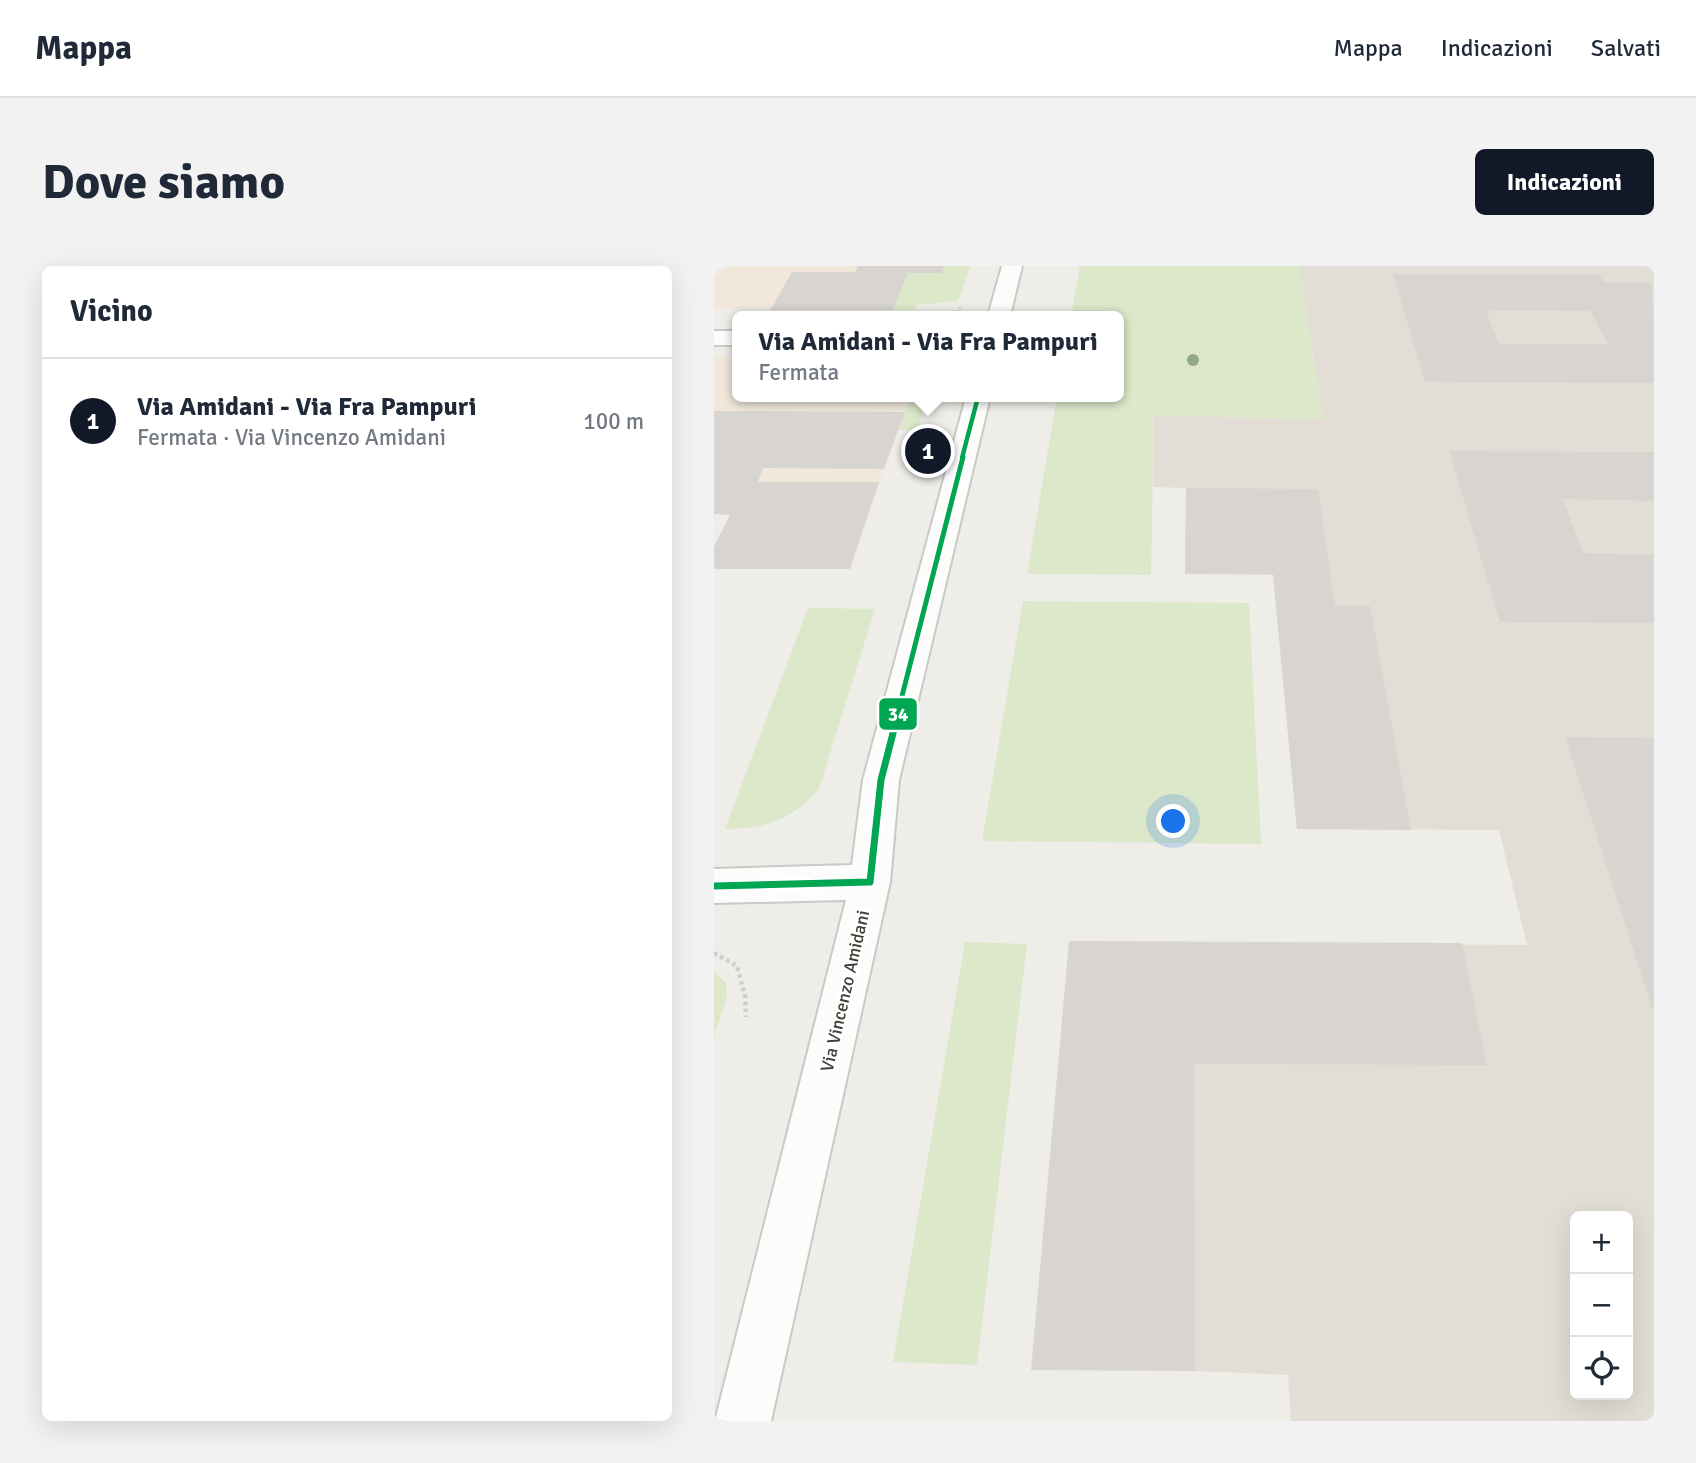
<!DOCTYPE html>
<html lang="it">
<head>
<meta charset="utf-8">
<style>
  :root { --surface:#fff; --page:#f2f2f3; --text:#1f2937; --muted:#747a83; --line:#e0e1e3; --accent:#111827 }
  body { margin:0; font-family:Signika,sans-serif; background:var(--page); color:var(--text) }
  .controls { position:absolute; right:21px; bottom:21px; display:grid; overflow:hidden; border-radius:10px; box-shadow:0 7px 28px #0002 }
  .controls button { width:63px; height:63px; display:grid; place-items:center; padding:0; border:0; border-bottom:2px solid var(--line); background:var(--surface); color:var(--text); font:35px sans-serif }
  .you { position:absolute; left:460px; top:556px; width:24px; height:24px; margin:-18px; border:5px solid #fff; border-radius:50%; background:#1a73e8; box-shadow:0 0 0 10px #1a73e833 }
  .badge { display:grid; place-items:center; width:46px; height:46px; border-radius:50%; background:var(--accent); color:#fff; font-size:23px; font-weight:700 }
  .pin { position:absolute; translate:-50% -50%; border:4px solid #fff; box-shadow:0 2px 7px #0006 }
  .popup { position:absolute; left:18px; top:45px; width:392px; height:91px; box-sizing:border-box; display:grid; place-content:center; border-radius:10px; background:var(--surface); filter:drop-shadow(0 2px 5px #0005); font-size:23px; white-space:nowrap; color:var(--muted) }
  .popup b { font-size:26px; color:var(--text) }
  .popup::after { content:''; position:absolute; left:50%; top:100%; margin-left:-14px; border:14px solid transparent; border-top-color:var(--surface) }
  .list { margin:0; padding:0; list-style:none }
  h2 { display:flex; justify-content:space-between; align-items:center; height:91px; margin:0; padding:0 28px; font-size:30px }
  h2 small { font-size:23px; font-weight:400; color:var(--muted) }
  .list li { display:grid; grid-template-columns:46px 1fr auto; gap:21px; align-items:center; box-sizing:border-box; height:126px; padding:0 28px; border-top:2px solid var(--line) }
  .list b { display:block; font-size:26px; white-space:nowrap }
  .list p { margin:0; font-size:23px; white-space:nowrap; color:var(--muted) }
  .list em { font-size:23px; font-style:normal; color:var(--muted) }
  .icon { flex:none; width:38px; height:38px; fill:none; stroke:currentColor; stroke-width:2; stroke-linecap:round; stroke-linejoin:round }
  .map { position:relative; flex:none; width:940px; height:1155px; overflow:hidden; border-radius:10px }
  header { display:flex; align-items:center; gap:42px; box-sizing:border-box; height:98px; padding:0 35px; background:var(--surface); border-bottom:2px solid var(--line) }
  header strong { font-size:33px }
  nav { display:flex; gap:38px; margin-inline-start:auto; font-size:24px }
  .intro { display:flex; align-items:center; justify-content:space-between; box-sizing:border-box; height:168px; padding:0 42px }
  h1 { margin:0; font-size:49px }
  .button { padding:18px 32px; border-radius:10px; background:var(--accent); color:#fff; font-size:24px; font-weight:700 }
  main { display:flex; gap:42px; padding:0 42px }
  aside { flex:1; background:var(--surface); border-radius:10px; box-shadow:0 7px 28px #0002 }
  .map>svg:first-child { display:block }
  .residential { fill:#e2ded6; fill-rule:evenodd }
  .commercial { fill:#f1e8db }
  .green { fill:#dce8c9 }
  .building { fill:#d8d5d0; fill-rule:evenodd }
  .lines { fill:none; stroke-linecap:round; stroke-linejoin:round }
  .minor-casing { stroke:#cbc9c4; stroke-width:4 }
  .path-far1 { stroke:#cfcdca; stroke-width:2.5; stroke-dasharray:2 2; stroke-linecap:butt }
  .path { stroke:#cfcdca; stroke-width:4.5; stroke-dasharray:3.5 3.5; stroke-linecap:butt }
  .minor { fill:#fcfcfc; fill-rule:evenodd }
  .bus-1-far2-casing { stroke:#fff; stroke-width:8 }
  .bus-1-far1-casing { stroke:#fff; stroke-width:10 }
  .bus-1-casing { stroke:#fff; stroke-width:12 }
  .bus-1-far2 { stroke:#00a651; stroke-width:4.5 }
  .bus-1-far1 { stroke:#00a651; stroke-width:5 }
  .bus-1 { stroke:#00a651; stroke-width:7 }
  .tree { fill:#92a981 }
  .labels { text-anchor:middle; stroke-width:6; stroke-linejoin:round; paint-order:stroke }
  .street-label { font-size:18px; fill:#433e35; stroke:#fff }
  .line-badge { stroke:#fff; stroke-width:2.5 }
  .badge-label { font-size:19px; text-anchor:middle; font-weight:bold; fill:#fff }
</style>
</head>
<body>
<header>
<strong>Mappa</strong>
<nav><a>Mappa</a><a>Indicazioni</a><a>Salvati</a></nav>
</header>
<div class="intro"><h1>Dove siamo</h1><a class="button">Indicazioni</a></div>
<main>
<aside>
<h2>Vicino<small></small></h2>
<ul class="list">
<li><span class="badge">1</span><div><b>Via Amidani - Via Fra Pampuri</b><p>Fermata · Via Vincenzo Amidani</p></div><em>100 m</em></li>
</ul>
</aside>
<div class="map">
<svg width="940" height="1155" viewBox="0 0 940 1155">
  <rect width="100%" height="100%" fill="#eeede8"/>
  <path class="residential" d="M585,0H940V1155H577L574,1109L481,1105L355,675L813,679L785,564L583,563L559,309L471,308L472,222L439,221L440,150L609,153ZM861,950H914V1129H861Z"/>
  <path class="commercial" d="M15,0H230L228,7H194L179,44L0,43V11Z
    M0,91H23V131H195L136,303H0V281L16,249L0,248Z"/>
  <path class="green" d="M230,0H256L246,31L242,35L203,39L201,44H179L194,7H227Z
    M366,0H585L609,153L440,150L437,309L313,308L343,131H405V50H357Z
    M195,131H213L205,159L197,164H184Z
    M309,335L535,337L547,578L268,575Z
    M94,342L161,343L105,523C79,554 50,563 11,563Z
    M251,676L313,678L263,1099L179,1096Z
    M0,705L12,717L13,732L0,770Z"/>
  <path class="building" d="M144,0H230L228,7H194L179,44H56L78,6H141Z
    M679,8L885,9L890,16L938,17L940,117L711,116ZM772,44L876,45L894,78H785Z
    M0,145L191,146L170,203L49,202L44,216H165L136,303H0V281L16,249L0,248Z
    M735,185L940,186V235L849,233L869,287L940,289V357L786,356Z
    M472,222L604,223L621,340H656L697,564L583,563L559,308H471Z
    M851,471L940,472V745H939Z
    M355,675L748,677L773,799L480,798L481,1105L317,1104Z"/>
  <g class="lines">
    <defs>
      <path id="minor" d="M288,0H308L296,50H274Z
        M0,65H23V79H0Z
        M252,131H276L185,514L176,616L57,1155H1L132,634L0,637V603L138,599L149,514Z"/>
    </defs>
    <use href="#minor" class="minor-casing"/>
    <path class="path-far1" d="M243,50L246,41"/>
    <path class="path" d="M0,687L23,700L31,730L32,751"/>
    <use href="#minor" class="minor"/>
    <defs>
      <path id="bus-1-far2" d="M248,192L264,131"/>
      <path id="bus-1-far1" d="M186,438L249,191"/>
      <path id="bus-1" d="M0,620L156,616L167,514L187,436"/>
    </defs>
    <use href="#bus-1-far2" class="bus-1-far2-casing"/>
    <use href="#bus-1-far1" class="bus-1-far1-casing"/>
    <use href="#bus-1" class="bus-1-casing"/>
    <use href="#bus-1-far2" class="bus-1-far2"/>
    <use href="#bus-1-far1" class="bus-1-far1"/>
    <use href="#bus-1" class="bus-1"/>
  </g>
  <circle class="tree" cx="479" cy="94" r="6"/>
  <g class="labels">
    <g class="street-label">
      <text transform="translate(131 725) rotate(-77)" y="6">Via Vincenzo Amidani</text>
    </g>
  </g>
  <rect class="line-badge" x="164" y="431" width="40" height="34" rx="7" fill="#00a651"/>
  <g class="badge-label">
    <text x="184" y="455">34</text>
  </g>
</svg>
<div class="controls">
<button>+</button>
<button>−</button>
<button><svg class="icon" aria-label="locate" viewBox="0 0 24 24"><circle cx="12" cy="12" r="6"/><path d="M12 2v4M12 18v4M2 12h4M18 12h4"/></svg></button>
</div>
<div class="you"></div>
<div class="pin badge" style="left:214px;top:185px">1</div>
<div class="popup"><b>Via Amidani - Via Fra Pampuri</b>Fermata</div>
</div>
</main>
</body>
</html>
